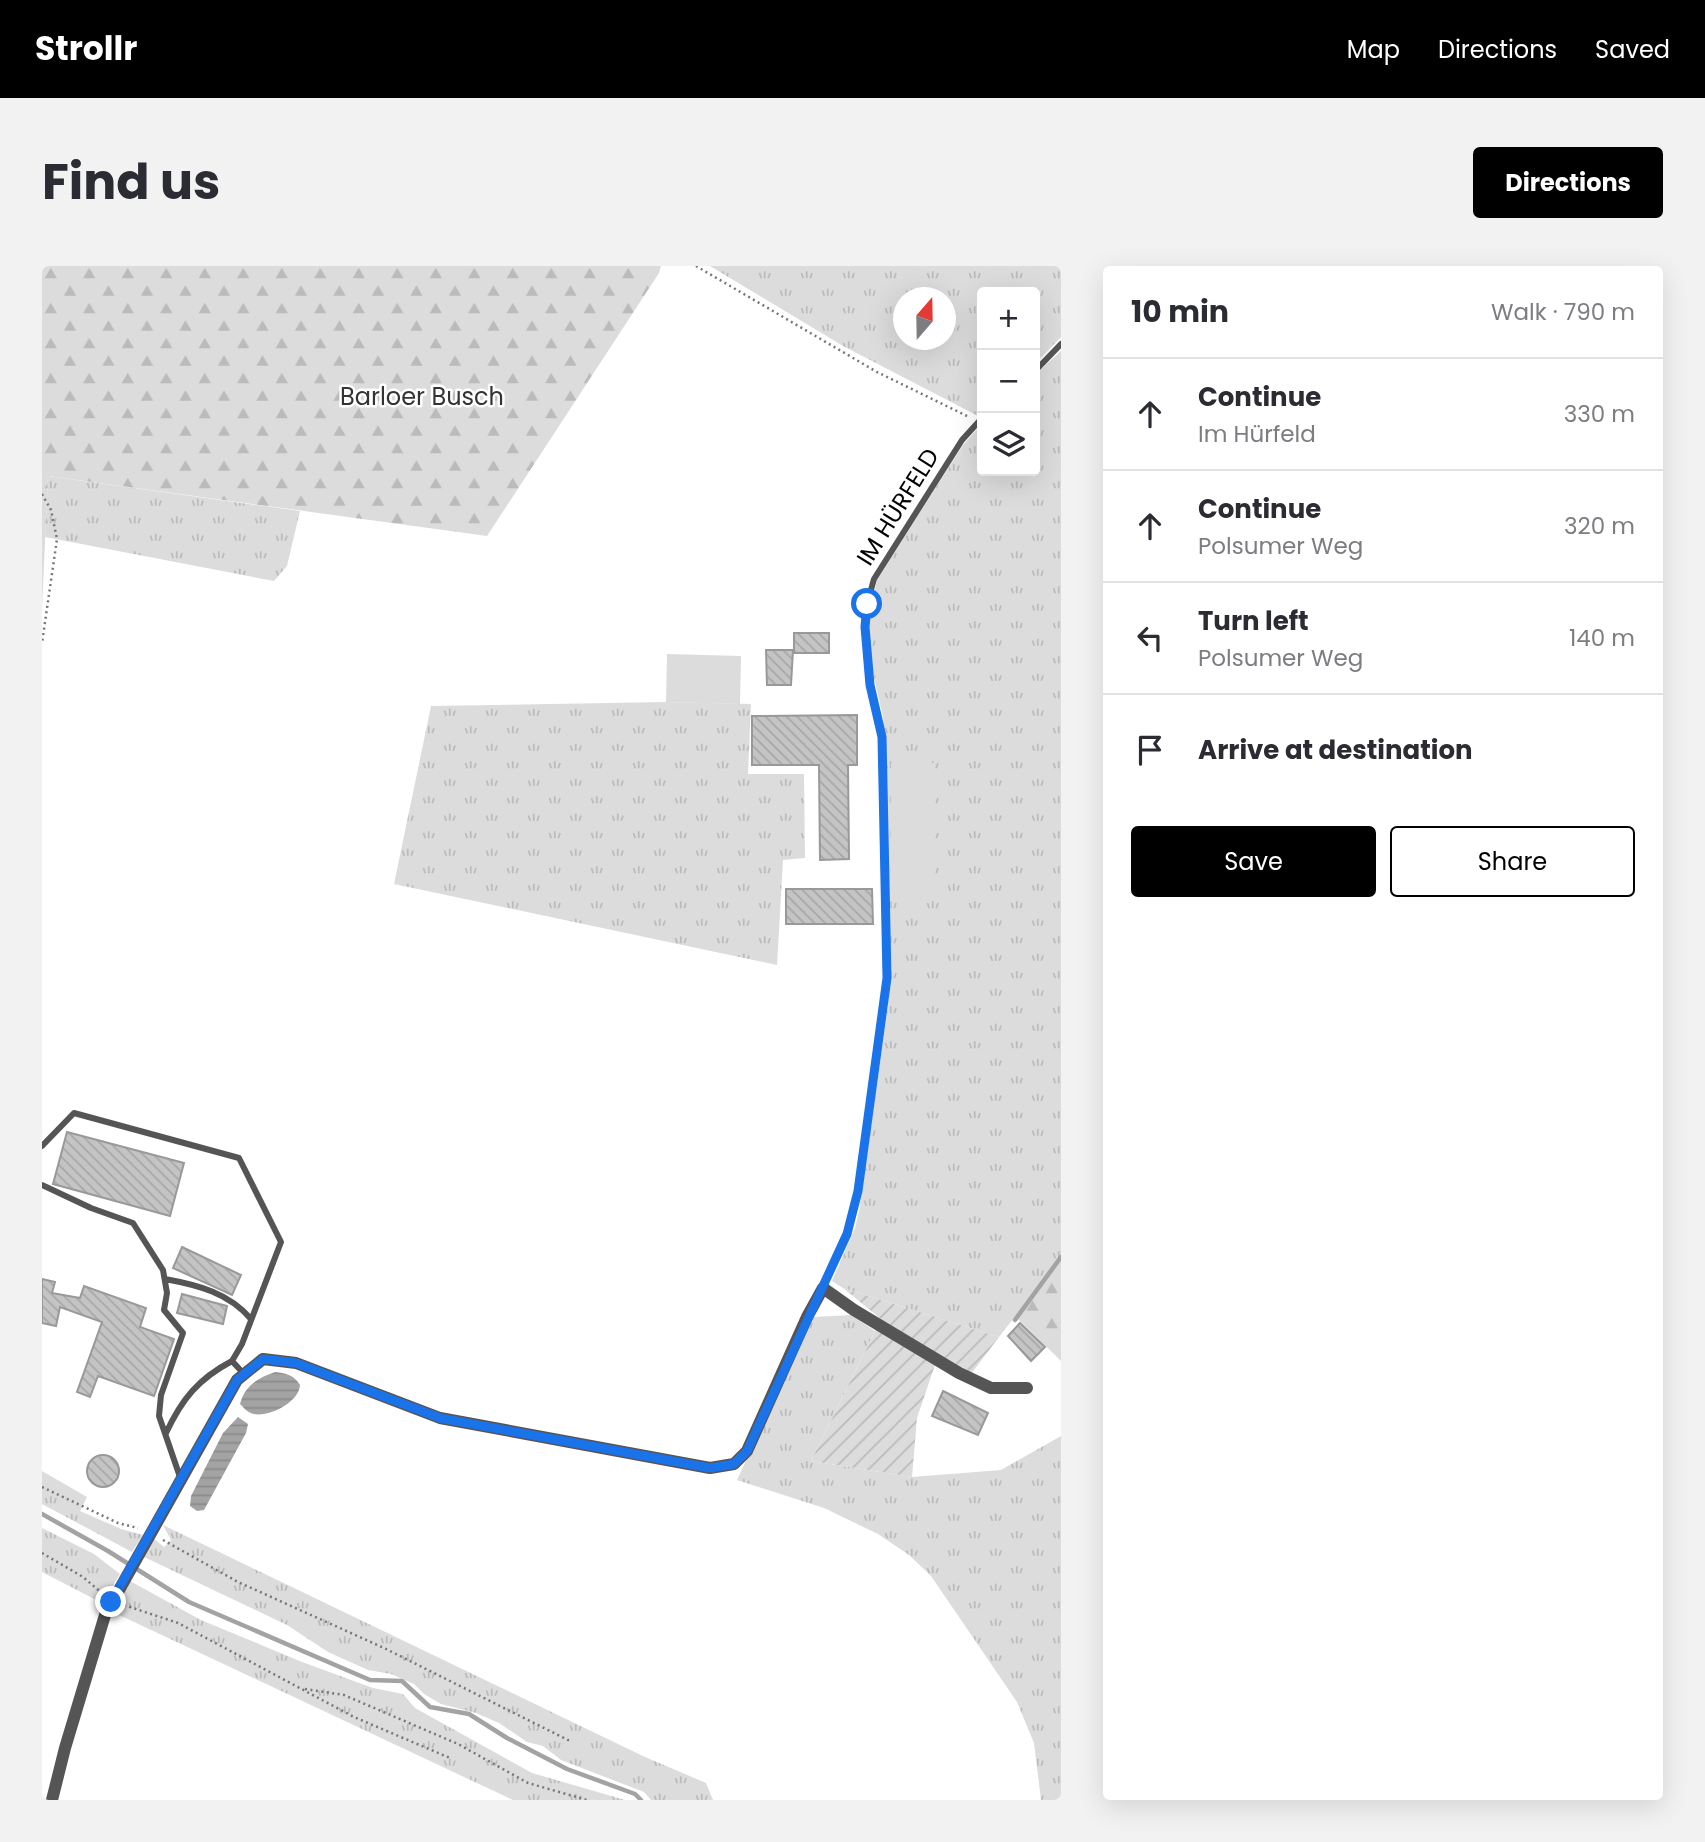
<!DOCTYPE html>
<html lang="en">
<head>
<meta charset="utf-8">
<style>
  :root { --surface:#fff; --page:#f2f2f3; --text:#2b2b33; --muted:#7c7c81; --line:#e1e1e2; --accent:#000 }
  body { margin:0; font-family:Poppins,sans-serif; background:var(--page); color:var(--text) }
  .controls { position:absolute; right:21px; top:21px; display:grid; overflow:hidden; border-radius:7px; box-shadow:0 7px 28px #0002 }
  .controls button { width:63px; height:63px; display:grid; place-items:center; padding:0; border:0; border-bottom:2px solid var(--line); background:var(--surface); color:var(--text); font:35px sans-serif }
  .compass { position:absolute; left:851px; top:21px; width:63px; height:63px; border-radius:50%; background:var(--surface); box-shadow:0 7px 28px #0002; rotate:20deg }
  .stop { position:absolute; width:21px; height:21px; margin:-16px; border:5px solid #1a73e8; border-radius:50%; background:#fff }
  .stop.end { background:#1a73e8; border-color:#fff; box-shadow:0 2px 7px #0008 }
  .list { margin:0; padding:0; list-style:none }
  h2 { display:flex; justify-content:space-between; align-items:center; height:91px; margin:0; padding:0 28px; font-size:30px }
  h2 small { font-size:23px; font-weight:400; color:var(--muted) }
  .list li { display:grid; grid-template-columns:46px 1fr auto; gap:21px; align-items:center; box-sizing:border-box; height:112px; padding:0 28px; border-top:2px solid var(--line) }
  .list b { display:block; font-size:26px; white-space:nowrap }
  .list p { margin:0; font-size:23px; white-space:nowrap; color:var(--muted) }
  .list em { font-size:23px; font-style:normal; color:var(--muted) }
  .actions { display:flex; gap:14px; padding:21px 28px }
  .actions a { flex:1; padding:16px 0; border:2px solid var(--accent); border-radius:7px; text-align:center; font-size:24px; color:var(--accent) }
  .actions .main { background:var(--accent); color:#fff }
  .icon { flex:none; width:38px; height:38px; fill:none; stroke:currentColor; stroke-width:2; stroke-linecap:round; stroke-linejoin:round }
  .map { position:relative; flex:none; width:1019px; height:1534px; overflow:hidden; border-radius:7px }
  header { display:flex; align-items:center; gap:42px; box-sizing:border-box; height:98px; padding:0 35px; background:var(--accent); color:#fff }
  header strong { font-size:33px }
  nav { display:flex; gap:38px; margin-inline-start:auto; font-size:24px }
  .intro { display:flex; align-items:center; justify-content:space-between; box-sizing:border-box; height:168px; padding:0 42px }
  h1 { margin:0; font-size:49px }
  .button { padding:18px 32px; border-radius:7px; background:var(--accent); color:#fff; font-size:24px; font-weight:700 }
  main { display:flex; gap:42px; padding:0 42px }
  aside { flex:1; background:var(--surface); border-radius:7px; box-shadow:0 7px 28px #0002 }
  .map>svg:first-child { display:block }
  .grass { fill:url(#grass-tufts); fill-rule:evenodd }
  .forest { fill:url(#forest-firs) }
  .garden { fill:url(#garden-furrows) }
  .pitch { fill:#dcdcdc }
  .water { fill:url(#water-rules) }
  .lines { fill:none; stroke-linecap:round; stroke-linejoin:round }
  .stream { stroke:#a3a3a3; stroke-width:4.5 }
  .building { fill:url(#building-back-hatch); stroke:#999; stroke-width:2 }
  .path { stroke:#777; stroke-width:2.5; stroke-dasharray:2 3.5; stroke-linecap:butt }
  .service { stroke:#555; stroke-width:6 }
  .minor { stroke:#555; stroke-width:12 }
  .route { stroke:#1a73e8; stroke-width:9 }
  .labels { text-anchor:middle; stroke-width:5; stroke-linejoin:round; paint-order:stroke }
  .park-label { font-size:24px; fill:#333; stroke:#fff }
  .street-label { font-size:24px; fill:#000; stroke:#fff }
</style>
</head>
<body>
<header>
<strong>Strollr</strong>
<nav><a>Map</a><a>Directions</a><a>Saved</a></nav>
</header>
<div class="intro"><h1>Find us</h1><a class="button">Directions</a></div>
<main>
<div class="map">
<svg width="1019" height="1534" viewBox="0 0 1019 1534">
  <defs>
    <pattern id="grass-tufts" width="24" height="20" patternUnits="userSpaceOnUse" patternTransform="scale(1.75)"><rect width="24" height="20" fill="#dcdcdc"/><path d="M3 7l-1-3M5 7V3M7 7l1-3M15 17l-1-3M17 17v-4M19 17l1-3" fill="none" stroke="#bbb"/></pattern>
    <pattern id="forest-firs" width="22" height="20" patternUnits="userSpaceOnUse" patternTransform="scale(1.75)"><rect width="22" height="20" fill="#dcdcdc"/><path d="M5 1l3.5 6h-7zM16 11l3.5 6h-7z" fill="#bbb"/></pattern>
    <pattern id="garden-furrows" width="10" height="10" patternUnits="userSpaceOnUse" patternTransform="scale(1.75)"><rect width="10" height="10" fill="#dcdcdc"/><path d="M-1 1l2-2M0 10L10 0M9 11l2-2" fill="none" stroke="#bbb"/></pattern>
    <pattern id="water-rules" width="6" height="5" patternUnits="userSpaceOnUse" patternTransform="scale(1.75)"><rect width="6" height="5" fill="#a3a3a3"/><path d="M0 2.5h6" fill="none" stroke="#8b8b8b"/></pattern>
    <pattern id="building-back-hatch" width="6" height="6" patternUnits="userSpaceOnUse" patternTransform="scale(1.75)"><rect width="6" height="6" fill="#c4c4c4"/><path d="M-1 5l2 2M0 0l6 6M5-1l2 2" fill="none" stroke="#a7a7a7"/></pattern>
  </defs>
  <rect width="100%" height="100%" fill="#fff"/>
  <path class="grass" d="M668,0H1019V71L993,98V26H940V145L936,150L801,80ZM862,32H904V74H862Z
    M1019,85V992L957,1071L801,1022L790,1015L813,962L817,946L846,740L848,697L844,495L841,451L828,394L826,356L835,314L921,179L940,158V205H993V109Z
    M6,210L258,245L245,300L232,315L3,271Z
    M624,436L709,438L706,508H762L763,592L741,594L735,699L352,618L389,440Z
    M809,1049L833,1065L769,1195L870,1211L959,1204L1019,1170V1534H999L992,1477L975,1436L889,1310L867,1289L836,1268L782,1242L695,1214L771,1051Z
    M0,1205L45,1231L38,1245L79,1263L101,1269L90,1286L0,1238Z
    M121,1259L603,1491L664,1517L671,1534H609L602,1526L519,1494L501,1480L485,1476L457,1457L434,1447L399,1438L382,1428L372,1418L349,1408L326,1404L286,1386L245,1359L102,1291L111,1272L122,1281L129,1274Z
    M0,1262L52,1288L78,1308L60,1337L0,1306Z
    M88,1315L159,1354L260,1396L331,1422L361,1428L373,1442L490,1507L583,1534H471L75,1348L79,1330Z"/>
  <path class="forest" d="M0,0H619L617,7L445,270L6,210L0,343Z
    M1019,992V1095L973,1050Z"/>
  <path class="garden" d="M801,1022L957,1071L929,1108L896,1090L875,1152L870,1211L769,1195L839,1053Z"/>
  <path class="pitch" d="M625,388L699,390L698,438L624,436Z
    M849,497H893L892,626L848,625Z"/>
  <path class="water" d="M233,1106C244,1107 252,1109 258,1119C257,1136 228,1151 212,1148C206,1147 202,1142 198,1138C203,1119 216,1112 233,1106Z
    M196,1151L206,1158L204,1167L162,1244L155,1245L148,1240L149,1230L181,1167Z"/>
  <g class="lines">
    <path class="stream" d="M973,1054L1019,991
      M0,1248L66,1285L147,1336L328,1414L360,1415L388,1441L427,1448L465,1472L525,1503L593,1528L599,1534"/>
  </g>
  <path class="building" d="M752,367H787V387H752Z
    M724,384H751L749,419H725Z
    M815,449V499H806L807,593L778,594L777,499H710V450Z
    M744,623H830L831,658H744Z
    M25,866L142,897L128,950L11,918Z
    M140,981L199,1009L190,1029L131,1002Z
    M0,1013L13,1016L10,1027L38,1032L42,1020L104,1042L98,1061L132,1073L112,1130L56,1110L48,1131L35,1126L60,1056L18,1041L14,1060L0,1057Z
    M140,1028L185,1040L181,1058L135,1047Z
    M978,1057L1003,1081L989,1095L966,1070Z
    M901,1125L946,1147L936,1169L890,1150Z
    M45 1205a16 16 0 1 1 32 0a16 16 0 1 1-32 0Z"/>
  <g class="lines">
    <path class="path" d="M654,0L835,106L927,151
      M0,228L9,244L15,273L0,377
      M0,1221L76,1257L96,1262
      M121,1274L196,1316L342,1382L528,1475
      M0,1287L41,1311L61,1328
      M82,1339L136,1357L312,1451L408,1492
      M263,1423L302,1429L416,1478L486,1517L545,1534"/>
    <path class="service" d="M993,105L1019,78
      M0,880L32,847L197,892L239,976L200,1078L190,1095L202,1108
      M0,919L49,942L91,957L121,1004L125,1027L122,1044L141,1067L119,1129L117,1150L138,1211
      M123,1013C156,1019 187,1027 209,1053
      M781,1022L805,968L816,924L845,712L840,472L828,419L823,361L825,338L832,313L920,174L940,152
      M124,1167C140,1133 156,1113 190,1095"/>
    <path class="minor" d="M10,1534L23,1482L63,1349L195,1114L221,1093L254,1097L398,1152L668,1202L692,1198L705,1185L765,1051L781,1022L812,1044L917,1107L949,1122H985"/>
  </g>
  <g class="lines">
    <path class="route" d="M69,1336L195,1114L221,1093L254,1097L398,1152L668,1202L692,1198L705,1185L805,968L816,925L845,712L840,471L828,419L823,361L825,338"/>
  </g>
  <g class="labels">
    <g class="park-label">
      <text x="380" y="139">Barloer Busch</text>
    </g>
    <g class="street-label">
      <text transform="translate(856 241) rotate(-58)" y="8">IM HÜRFELD</text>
    </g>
  </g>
</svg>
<div class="controls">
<button>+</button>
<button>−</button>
<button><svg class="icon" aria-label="layers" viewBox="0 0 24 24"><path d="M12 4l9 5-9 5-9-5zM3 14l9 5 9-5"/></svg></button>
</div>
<svg class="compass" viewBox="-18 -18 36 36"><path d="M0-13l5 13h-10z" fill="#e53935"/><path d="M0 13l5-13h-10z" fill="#7c7c81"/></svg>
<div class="stop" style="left:825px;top:338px"></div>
<div class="stop end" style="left:69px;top:1336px"></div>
</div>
<aside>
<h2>10 min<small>Walk · 790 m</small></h2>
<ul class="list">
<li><svg class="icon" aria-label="ahead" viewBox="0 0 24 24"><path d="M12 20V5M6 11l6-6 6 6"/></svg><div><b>Continue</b><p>Im Hürfeld</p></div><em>330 m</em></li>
<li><svg class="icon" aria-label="ahead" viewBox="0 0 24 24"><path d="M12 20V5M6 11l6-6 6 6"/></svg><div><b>Continue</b><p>Polsumer Weg</p></div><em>320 m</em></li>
<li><svg class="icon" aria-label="left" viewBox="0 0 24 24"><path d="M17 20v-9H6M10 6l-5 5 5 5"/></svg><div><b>Turn left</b><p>Polsumer Weg</p></div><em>140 m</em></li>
<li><svg class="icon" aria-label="arrive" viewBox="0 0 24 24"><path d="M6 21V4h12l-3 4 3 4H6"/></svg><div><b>Arrive at destination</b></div></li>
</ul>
<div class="actions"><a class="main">Save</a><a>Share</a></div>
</aside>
</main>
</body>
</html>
